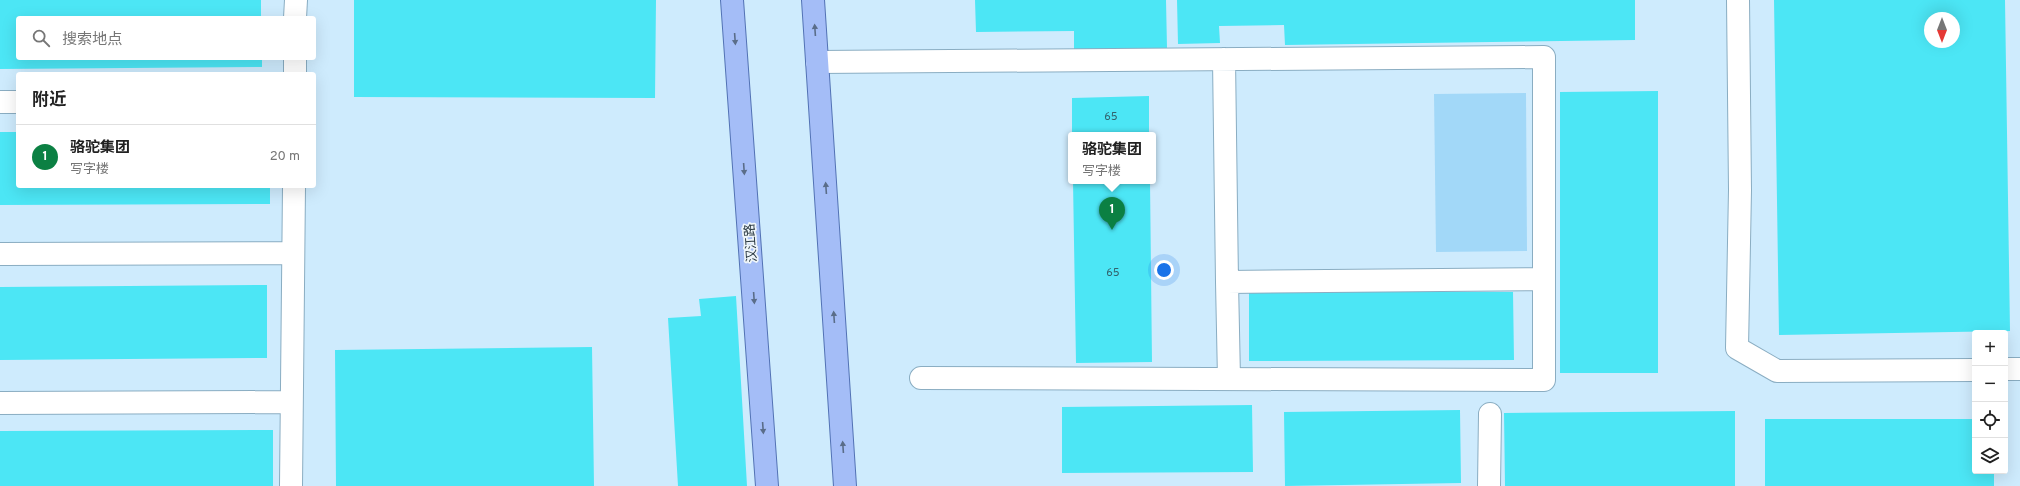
<!DOCTYPE html>
<html lang="zh">
<head>
<meta charset="utf-8">
<style>
  :root { --surface:#fff; --page:#f2f2f2; --text:#222; --muted:#767676; --line:#e0e0e0; --accent:#0b8043 }
  body { margin:0; font-family:Overpass,"Noto Sans SC",sans-serif; background:var(--page); color:var(--text) }
  .controls { position:absolute; right:12px; bottom:12px; display:grid; overflow:hidden; border-radius:4px; box-shadow:0 4px 16px #0002 }
  .controls button { width:36px; height:36px; display:grid; place-items:center; padding:0; border:0; border-bottom:1px solid var(--line); background:var(--surface); color:var(--text); font:20px sans-serif }
  .compass { position:absolute; left:1924px; top:12px; width:36px; height:36px; border-radius:50%; background:var(--surface); box-shadow:0 4px 16px #0002; rotate:180deg }
  .you { position:absolute; left:1164px; top:270px; width:14px; height:14px; margin:-10px; border:3px solid #fff; border-radius:50%; background:#1a73e8; box-shadow:0 0 0 6px #1a73e833 }
  .badge { display:grid; place-items:center; width:26px; height:26px; border-radius:50%; background:var(--accent); color:#fff; font-size:13px; font-weight:700 }
  .pin { position:absolute; translate:-50% -33px; filter:drop-shadow(0 1px 2px #0008) }
  .pin::after { content:''; position:absolute; top:21px; width:14px; height:12px; background:inherit; clip-path:polygon(0 0,100% 0,50% 100%) }
  .popup { position:absolute; left:1068px; top:132px; width:88px; height:52px; box-sizing:border-box; display:grid; place-content:center; border-radius:4px; background:var(--surface); filter:drop-shadow(0 1px 3px #0005); font-size:13px; white-space:nowrap; color:var(--muted) }
  .popup b { font-size:15px; color:var(--text) }
  .popup::after { content:''; position:absolute; left:50%; top:100%; margin-left:-8px; border:8px solid transparent; border-top-color:var(--surface) }
  .list { margin:0; padding:0; list-style:none }
  h2 { display:flex; justify-content:space-between; align-items:center; height:52px; margin:0; padding:0 16px; font-size:17px }
  h2 small { font-size:13px; font-weight:400; color:var(--muted) }
  .list li { display:grid; grid-template-columns:26px 1fr auto; gap:12px; align-items:center; box-sizing:border-box; height:64px; padding:0 16px; border-top:1px solid var(--line) }
  .list b { display:block; font-size:15px; white-space:nowrap }
  .list p { margin:0; font-size:13px; white-space:nowrap; color:var(--muted) }
  .list em { font-size:13px; font-style:normal; color:var(--muted) }
  .icon { flex:none; width:22px; height:22px; fill:none; stroke:currentColor; stroke-width:2; stroke-linecap:round; stroke-linejoin:round }
  .map { position:relative; flex:none; width:2020px; height:486px; overflow:hidden }
  .search { position:absolute; background:var(--surface); box-shadow:0 4px 16px #0002; left:16px; top:16px; width:300px; height:44px; display:flex; align-items:center; gap:10px; box-sizing:border-box; padding:0 14px; border-radius:4px; color:var(--muted); font-size:15px }
  .panel { position:absolute; background:var(--surface); box-shadow:0 4px 16px #0002; left:16px; top:72px; width:300px; height:116px; border-radius:4px }
  .map>svg:first-child { display:block }
  .green { fill:#a2d8f8 }
  .building { fill:#4ce6f5; fill-rule:evenodd }
  .lines { fill:none; stroke-linecap:round; stroke-linejoin:round }
  .minor-casing { stroke:#8aadc2; stroke-width:24 }
  .major-casing { stroke:#5272b4; stroke-width:24 }
  .minor { stroke:#fff; stroke-width:22 }
  .major { stroke:#a4bdf7; stroke-width:22 }
  .oneway { fill:#5a6d89 }
  .labels { text-anchor:middle; stroke-width:3.5; stroke-linejoin:round; paint-order:stroke }
  .number-label { font-size:11px; fill:#32636d }
  .street-label { font-size:13px; fill:#293740; stroke:#eef5f9 }
</style>
</head>
<body>
<div class="map">
<svg width="2020" height="486" viewBox="0 0 2020 486">
  <rect width="100%" height="100%" fill="#ceebfd"/>
  <path class="green" d="M1526,93L1527,251L1436,252L1434,94Z"/>
  <path class="building" d="M0,0H261V18H18V58H262V67L0,69Z
    M354,0H656L655,98L354,97Z
    M975,0H1166L1167,48L1074,50V31L976,32Z
    M1177,0H1635V40L1285,45L1284,25L1219,26L1220,43L1178,44Z
    M1774,0H2005L2010,331L1779,335ZM1930,18H1954V42H1930Z
    M1658,91V373H1560V92Z
    M1149,96V135H1072V98Z
    M0,132H18V186H270V204L0,205Z
    M1073,181H1150L1152,362L1076,363Z
    M267,285V358L0,360V287Z
    M1249,292H1513L1514,360L1249,361Z
    M736,296L747,486H678L668,318L701,316L699,299Z
    M592,347L594,486H336L335,350Z
    M1252,405L1253,472L1062,473V407Z
    M1460,410L1461,483L1285,486L1284,412Z
    M1735,411V486H1505L1504,413Z
    M1765,419H1975V471H1994V486H1765Z
    M273,430V486H0V431Z"/>
  <g class="lines">
    <defs>
      <path id="minor" d="M1738,0L1740,190L1737,348L1777,371L1975,370
        M295,18L296,0
        M817,62L1544,57V279L1227,282L1224,59
        M295,74V58
        M0,102H18
        M0,254L293,253
        M1227,282L1229,379
        M2005,369H2020
        M921,378L1544,380V279
        M0,403L291,402
        M291,486L294,186
        M1489,486L1490,414"/>
      <path id="major" d="M732,0L767,486
        M813,0L845,486"/>
    </defs>
    <use href="#minor" class="minor-casing"/>
    <use href="#major" class="major-casing"/>
    <use href="#minor" class="minor"/>
    <use href="#major" class="major"/>
  </g>
  <defs><path id="oneway-solid" d="M-6-.8H1V-3.2L6.5 0L1 3.2V.8H-6Z"/></defs>
  <g class="oneway">
    <use href="#oneway-solid" transform="translate(815 30) rotate(-94)"/>
    <use href="#oneway-solid" transform="translate(735 39) rotate(86)"/>
    <use href="#oneway-solid" transform="translate(744 169) rotate(86)"/>
    <use href="#oneway-solid" transform="translate(826 188) rotate(-94)"/>
    <use href="#oneway-solid" transform="translate(754 298) rotate(86)"/>
    <use href="#oneway-solid" transform="translate(834 317) rotate(-94)"/>
    <use href="#oneway-solid" transform="translate(763 428) rotate(86)"/>
    <use href="#oneway-solid" transform="translate(843 447) rotate(-94)"/>
  </g>
  <g class="labels">
    <g class="number-label">
      <text x="1111" y="120">65</text>
      <text x="1113" y="276">65</text>
    </g>
    <g class="street-label">
      <text transform="translate(750 243) rotate(-94)" y="5">汉江路</text>
    </g>
  </g>
</svg>
<div class="controls">
<button>+</button>
<button>−</button>
<button><svg class="icon" aria-label="locate" viewBox="0 0 24 24"><circle cx="12" cy="12" r="6"/><path d="M12 2v4M12 18v4M2 12h4M18 12h4"/></svg></button>
<button><svg class="icon" aria-label="layers" viewBox="0 0 24 24"><path d="M12 4l9 5-9 5-9-5zM3 14l9 5 9-5"/></svg></button>
</div>
<svg class="compass" viewBox="-18 -18 36 36"><path d="M0-13l5 13h-10z" fill="#e53935"/><path d="M0 13l5-13h-10z" fill="#767676"/></svg>
<div class="you"></div>
<div class="pin badge" style="left:1112px;top:230px">1</div>
<div class="popup"><b>骆驼集团</b>写字楼</div>
<div class="search"><svg class="icon" aria-label="search" viewBox="0 0 24 24"><circle cx="10" cy="10" r="6"/><path d="M15 15l6 6"/></svg>搜索地点</div>
<section class="panel">
<h2>附近<small></small></h2>
<ul class="list">
<li><span class="badge">1</span><div><b>骆驼集团</b><p>写字楼</p></div><em>20 m</em></li>
</ul>
</section>
</div>
</body>
</html>
